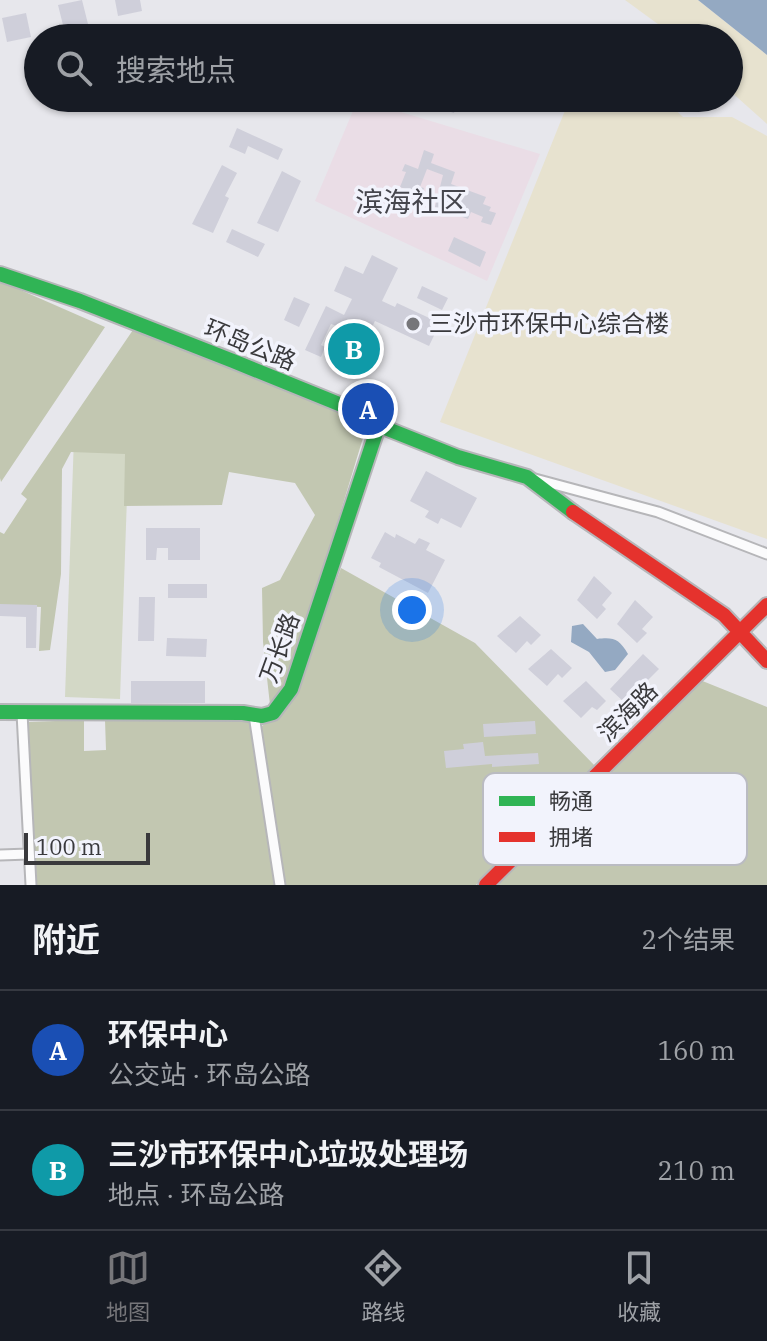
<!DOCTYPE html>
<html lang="zh">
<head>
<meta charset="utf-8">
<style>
  :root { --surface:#171b24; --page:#242831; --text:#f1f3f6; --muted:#9ea1a6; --line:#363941; --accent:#76767a }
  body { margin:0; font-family:"IBM Plex Serif","Noto Sans SC",serif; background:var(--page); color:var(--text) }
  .scale { position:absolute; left:24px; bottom:20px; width:126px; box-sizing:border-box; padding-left:8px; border:4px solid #39393c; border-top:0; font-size:22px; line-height:28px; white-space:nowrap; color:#39393c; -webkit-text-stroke:6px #f2f3fc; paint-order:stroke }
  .you { position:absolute; left:412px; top:610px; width:28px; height:28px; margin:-20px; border:6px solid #fff; border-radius:50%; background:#1a73e8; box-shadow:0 0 0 12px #1a73e833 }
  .badge { display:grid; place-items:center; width:52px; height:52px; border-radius:50%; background:var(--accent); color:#fff; font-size:26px; font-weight:700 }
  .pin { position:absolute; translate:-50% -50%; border:4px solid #fff; box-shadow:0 2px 8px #0006 }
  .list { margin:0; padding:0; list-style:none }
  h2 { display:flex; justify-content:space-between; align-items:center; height:104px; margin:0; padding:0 32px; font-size:34px }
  h2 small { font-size:26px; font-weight:400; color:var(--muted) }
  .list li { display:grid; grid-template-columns:52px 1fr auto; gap:24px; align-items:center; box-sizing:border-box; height:120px; padding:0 32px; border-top:2px solid var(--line) }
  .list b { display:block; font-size:30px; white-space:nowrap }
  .list p { margin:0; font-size:26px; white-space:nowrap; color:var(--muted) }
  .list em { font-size:26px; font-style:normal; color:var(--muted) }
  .icon { flex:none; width:44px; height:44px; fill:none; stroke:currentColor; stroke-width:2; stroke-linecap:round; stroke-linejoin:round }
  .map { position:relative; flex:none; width:767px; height:885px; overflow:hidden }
  .search { position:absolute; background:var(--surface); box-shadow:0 2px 6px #0004; left:24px; right:24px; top:24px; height:88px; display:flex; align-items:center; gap:20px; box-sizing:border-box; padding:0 28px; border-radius:44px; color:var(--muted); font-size:30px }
  .sheet { height:344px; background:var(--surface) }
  nav { display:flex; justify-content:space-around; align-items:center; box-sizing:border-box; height:112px; border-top:2px solid var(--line); background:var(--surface); font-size:22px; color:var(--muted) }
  nav a { display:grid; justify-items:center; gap:4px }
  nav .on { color:var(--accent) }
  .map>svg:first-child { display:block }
  .industrial { fill:#eadde6 }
  .green { fill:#d3d8c6 }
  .forest { fill:#c2c7b1 }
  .sand { fill:#e7e2cf }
  .water { fill:#94a9c2 }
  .building { fill:#cfcfda }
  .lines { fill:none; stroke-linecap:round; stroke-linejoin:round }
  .street-casing { stroke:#b6b6b9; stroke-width:13 }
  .fast-casing { stroke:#b6b6b9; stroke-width:18 }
  .jam-casing { stroke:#b6b6b9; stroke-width:18 }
  .street { stroke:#fbfbfc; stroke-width:9 }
  .fast { stroke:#30b455; stroke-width:14 }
  .jam { stroke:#e5322d; stroke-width:14 }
  .poi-dot { fill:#76767a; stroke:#f2f3fc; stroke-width:3 }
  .labels { text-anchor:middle; stroke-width:7; stroke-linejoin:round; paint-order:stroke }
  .poi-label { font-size:24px; fill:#39393c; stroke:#f2f3fc; text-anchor:start }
  .street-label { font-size:24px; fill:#39393c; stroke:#f2f3fc }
  .quarter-label { font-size:28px; fill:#46464d; stroke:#f2f3fc }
  .key { fill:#f2f3fc; stroke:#babbc2; stroke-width:2 }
  .key-label { font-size:22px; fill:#39393c }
</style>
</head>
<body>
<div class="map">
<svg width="767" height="885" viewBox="0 0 767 885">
  <rect width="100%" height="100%" fill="#e7e7ec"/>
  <path class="industrial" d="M358,99L540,154L487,281L315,201Z"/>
  <path class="green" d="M74,437L129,439L120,699L65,697Z"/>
  <path class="forest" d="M0,281L105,327L1,482L0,478Z
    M135,327L365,420L366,428L289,682L270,705L263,642L262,588L280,580L315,515L295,483L229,472L222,505L124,506L125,454L71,452L62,469L61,574L50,650L39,651L41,607L0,605V532L4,534L27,499L21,494Z
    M341,568L475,643L597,768L476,885H37L28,722L84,720V751L106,750L105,720L246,719L262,726L279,714L296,689Z
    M700,680L767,707V885H495Z"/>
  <path class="sand" d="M625,0H698L767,55V124L729,90V38H677Z
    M570,98H663L683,117H732L767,136V539L440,422Z"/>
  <path class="water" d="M698,0H767V55Z
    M583,624L597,639C614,637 619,639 628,654L615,670L605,672L589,652L571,642L572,626Z"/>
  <path class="building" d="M82,0L88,24L64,29L58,5Z
    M115,0H140L142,11L118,16Z
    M26,13L31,37L7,42L2,18Z
    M408,98H458L454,113Z
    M237,128L283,149L278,160L248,146L245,154L229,147Z
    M424,150L434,154L431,163L455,172L451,184L486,197L483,204L491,207L489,211L496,213L491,225L481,222L483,217L471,212L468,219L435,207L443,175L427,169L420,187L424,188L421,195L400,187L406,172L402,171L405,164L418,169Z
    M222,165L237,173L225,196L229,198L213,233L192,224Z
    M282,171L301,181L278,232L257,223Z
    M232,229L265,244L258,257L226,242Z
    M454,237L486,252L480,267L448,251Z
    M372,255L398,268L382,301L395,307L397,303L440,323L429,346L375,321L351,370L339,364L353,333L337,326L331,324L321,345L325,347L321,357L305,350L326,306L344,315L352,299L334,291L345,266L363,274Z
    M422,286L448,298L442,310L417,298Z
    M294,297L310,304L299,327L284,320Z
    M426,471L477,498L461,528L441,518L438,524L425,517L429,511L410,501Z
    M146,528H200V560H168V548H157L156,560H146Z
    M385,532L395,538L396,534L415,544L419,538L430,543L426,550L445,560L428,593L379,567L381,563L371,558Z
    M594,576L612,593L602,605L606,609L597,619L577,600Z
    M168,584H207V598H168Z
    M139,597H155L154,641H138Z
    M635,600L653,617L642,629L647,633L637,643L617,624Z
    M0,604L37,605L36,648H26V617L0,616Z
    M520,616L541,635L531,645L527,641L516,653L497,636Z
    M167,638L207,639L206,657L166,656Z
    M551,649L572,668L562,678L558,674L547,686L528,669Z
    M643,654L659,669L625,703L610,689Z
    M131,681H205V703H131Z
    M586,681L606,701L597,710L592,707L581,718L563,701Z
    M535,721L536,734L484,737L483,724Z
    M483,742L485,756L538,753L539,764L492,767V764L446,768L444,751L464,749L463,744Z"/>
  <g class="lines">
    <defs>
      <path id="street" d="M535,479L658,512L767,554
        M22,713L31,885
        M254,715L280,885
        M0,855L29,854"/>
      <path id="fast" d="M0,274L80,301L233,361L344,406L365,420L458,457L527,477L573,512
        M0,712L243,713L262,716L273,713L291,689L379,424"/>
      <path id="jam" d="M573,512L724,615L767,661
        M486,885L767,605"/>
    </defs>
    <use href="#street" class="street-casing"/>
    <use href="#fast" class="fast-casing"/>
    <use href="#jam" class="jam-casing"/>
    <use href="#street" class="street"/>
    <use href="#fast" class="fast"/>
    <use href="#jam" class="jam"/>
  </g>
  <circle class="poi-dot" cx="413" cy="324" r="8"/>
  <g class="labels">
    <g class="poi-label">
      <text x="429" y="332">三沙市环保中心综合楼</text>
    </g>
    <g class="street-label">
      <text transform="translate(250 345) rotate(22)" y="8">环岛公路</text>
      <text transform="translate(280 648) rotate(-70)" y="8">万长路</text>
      <text transform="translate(628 712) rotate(-45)" y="8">滨海路</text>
    </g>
    <g class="quarter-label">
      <text x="411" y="212">滨海社区</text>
    </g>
  </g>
  <rect x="483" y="773" width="264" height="92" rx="12" class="key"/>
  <rect x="499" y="796" width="36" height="10" fill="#30b455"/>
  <rect x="499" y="832" width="36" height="10" fill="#e5322d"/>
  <g class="key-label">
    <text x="549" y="809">畅通</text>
    <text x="549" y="845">拥堵</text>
  </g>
</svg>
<div class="scale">100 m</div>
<div class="you"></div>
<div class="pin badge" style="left:368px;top:409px;background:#1a4fb4">A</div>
<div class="pin badge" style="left:354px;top:349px;background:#0f9aa8">B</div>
<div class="search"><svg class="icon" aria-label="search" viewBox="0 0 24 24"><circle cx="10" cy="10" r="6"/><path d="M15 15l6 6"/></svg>搜索地点</div>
</div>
<section class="sheet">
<h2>附近<small>2个结果</small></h2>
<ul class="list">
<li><span class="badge" style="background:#1a4fb4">A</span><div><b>环保中心</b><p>公交站 · 环岛公路</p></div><em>160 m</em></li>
<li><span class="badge" style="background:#0f9aa8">B</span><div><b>三沙市环保中心垃圾处理场</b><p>地点 · 环岛公路</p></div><em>210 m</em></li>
</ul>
</section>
<nav>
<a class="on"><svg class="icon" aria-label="map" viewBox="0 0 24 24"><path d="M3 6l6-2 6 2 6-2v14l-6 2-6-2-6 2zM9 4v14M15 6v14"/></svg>地图</a>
<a><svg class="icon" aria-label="directions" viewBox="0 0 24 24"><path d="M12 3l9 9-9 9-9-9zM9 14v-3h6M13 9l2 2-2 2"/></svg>路线</a>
<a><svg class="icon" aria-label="saved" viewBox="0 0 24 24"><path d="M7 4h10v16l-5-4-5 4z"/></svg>收藏</a>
</nav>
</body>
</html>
